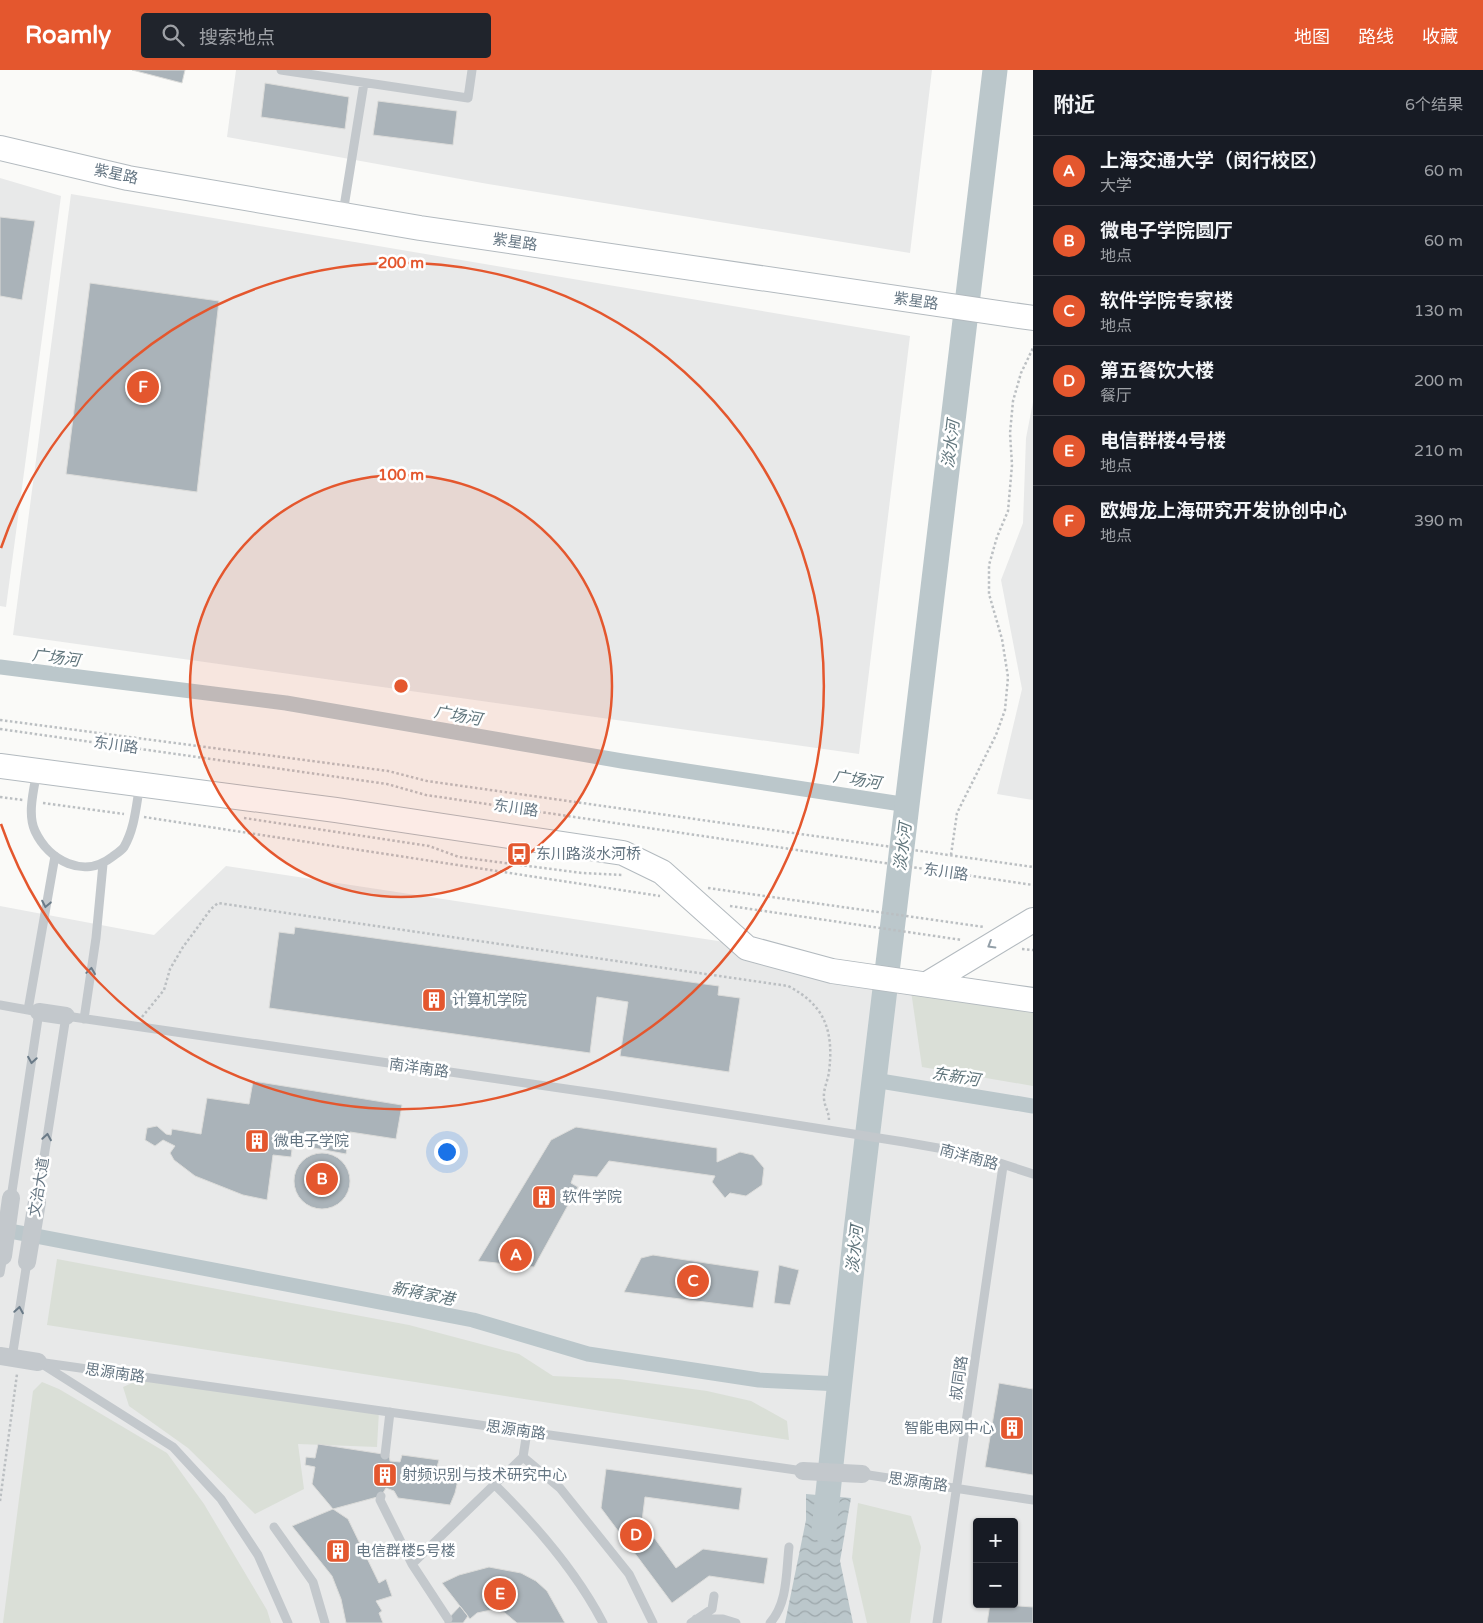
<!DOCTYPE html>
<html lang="zh">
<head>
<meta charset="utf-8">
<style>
  :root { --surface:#171b24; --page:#20242c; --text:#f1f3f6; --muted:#9ea1a6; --line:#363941; --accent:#e4572e }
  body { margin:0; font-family:"Varela Round","Noto Sans SC",sans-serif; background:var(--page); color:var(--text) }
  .controls { position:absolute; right:15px; bottom:15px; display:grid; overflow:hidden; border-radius:5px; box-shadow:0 1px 4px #0004 }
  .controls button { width:45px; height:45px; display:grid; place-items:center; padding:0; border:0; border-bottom:1px solid var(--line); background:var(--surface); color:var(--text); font:25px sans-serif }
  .you { position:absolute; left:446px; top:1081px; width:18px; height:18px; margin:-12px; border:4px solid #fff; border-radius:50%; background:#1a73e8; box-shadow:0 0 0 8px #1a73e833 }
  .badge { display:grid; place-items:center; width:32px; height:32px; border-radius:50%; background:var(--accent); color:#fff; font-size:16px; font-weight:700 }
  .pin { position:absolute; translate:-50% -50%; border:2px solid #fff; box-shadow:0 1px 5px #0006 }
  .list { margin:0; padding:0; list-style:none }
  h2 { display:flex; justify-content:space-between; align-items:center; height:65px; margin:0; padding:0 20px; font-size:21px }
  h2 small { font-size:16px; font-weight:400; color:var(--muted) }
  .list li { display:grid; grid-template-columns:32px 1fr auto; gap:15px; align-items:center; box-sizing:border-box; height:70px; padding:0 20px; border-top:1px solid var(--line) }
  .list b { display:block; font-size:19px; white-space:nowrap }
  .list p { margin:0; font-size:16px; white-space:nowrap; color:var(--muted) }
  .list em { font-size:16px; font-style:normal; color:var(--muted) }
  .icon { flex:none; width:28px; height:28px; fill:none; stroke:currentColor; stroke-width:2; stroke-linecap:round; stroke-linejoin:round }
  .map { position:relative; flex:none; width:1033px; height:1553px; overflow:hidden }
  header { display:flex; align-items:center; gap:30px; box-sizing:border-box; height:70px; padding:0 25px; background:var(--accent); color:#fff }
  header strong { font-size:24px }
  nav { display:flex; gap:28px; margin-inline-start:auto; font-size:18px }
  .search { width:350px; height:45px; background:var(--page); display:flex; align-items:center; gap:12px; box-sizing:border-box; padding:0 18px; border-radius:5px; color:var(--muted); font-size:19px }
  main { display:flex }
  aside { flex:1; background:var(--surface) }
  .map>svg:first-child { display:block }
  .built { fill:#e8e9e9; fill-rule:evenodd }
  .grass { fill:#dadfd7 }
  .water { fill:url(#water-waves) }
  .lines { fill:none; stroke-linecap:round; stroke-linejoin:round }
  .canal { stroke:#bbc7cb; stroke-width:15 }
  .river { stroke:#bbc7cb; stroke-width:25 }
  .building { fill:#aab3b9; stroke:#dcdcda }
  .secondary-casing { stroke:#b3babf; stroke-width:26 }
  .path { stroke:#bbbfc2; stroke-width:2.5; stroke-dasharray:2.5 2.5; stroke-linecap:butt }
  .lane { stroke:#c3c8cc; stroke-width:9 }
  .street { stroke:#c3c8cc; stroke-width:18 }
  .secondary { stroke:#fff; stroke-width:24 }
  .oneway { stroke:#6a7a87 }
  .oneway2 { stroke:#939fa8 }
  .ring { fill:none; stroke:#e4572e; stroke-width:2.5 }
  .labels { text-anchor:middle; stroke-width:5; stroke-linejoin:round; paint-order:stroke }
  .street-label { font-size:15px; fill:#657683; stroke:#fff }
  .poi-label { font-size:15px; fill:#657683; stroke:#fff; text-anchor:start }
  .water-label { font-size:16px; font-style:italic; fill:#60757c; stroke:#fff }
  .centre { fill:#e4572e; stroke:#fff; stroke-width:2.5 }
  .ring-label { font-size:15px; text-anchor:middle; font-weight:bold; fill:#e4572e; stroke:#fff; stroke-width:5; stroke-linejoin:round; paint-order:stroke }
</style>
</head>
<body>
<header>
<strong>Roamly</strong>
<div class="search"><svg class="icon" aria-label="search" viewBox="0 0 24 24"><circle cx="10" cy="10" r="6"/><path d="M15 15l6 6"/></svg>搜索地点</div>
<nav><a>地图</a><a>路线</a><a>收藏</a></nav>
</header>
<main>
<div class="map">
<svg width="1033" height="1553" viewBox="0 0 1033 1553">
  <defs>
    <pattern id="water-waves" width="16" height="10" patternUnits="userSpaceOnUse" patternTransform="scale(1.25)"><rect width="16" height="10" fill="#bbc7cb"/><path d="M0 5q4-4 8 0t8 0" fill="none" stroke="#9ca6aa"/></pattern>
  </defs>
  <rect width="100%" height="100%" fill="#fafaf8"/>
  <path class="built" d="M236,0H932L910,183L488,114L227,67Z
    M0,108L61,126L6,537L0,536Z
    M71,124L910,266L859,684L13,565Z
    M1033,332V730L997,724L1022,619L1001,510L1023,453L1026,368Z
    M226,796L1033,919V1553H0V836L154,865ZM977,1452H1014V1534H977Z"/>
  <path class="grass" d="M911,921L1033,940V1016L922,997Z
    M57,1189L409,1255L519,1284L553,1306L619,1309L707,1321L751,1331L787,1351L789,1370L47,1255Z
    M146,1307L379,1341L377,1377L298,1374L304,1419L255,1444L188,1378L129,1336L123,1317Z
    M42,1312L59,1319L167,1383L204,1434L267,1540L271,1553H3L33,1321Z
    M858,1433L911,1446L921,1477L910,1553H867L852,1488Z"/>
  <path class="water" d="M806,1424L851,1428L840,1491L853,1553H785L806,1450Z"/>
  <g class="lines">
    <path class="canal" d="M0,597L286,633L622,691L908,735
      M874,1010L1033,1036
      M0,1159L473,1250L588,1284L759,1310L840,1314"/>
    <path class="river" d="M824,1460L856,1161L995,0"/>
  </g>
  <path class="building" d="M132,0H185L182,13Z
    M265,13L349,27L345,59L261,47Z
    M378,31L457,41L453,75L373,65Z
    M0,147L35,151L22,230L0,226Z
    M90,213L219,231L197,422L66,404Z
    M295,857L719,916L718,925L740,928L729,1002L620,986L628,932L597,927L590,983L269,938L279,862L294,864Z
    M253,1011L402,1035L396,1069L350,1062L346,1084L276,1071L275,1076L292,1080L291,1087L273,1085L267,1130L243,1125L195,1106L174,1090L170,1083L175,1076L163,1070L155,1076L145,1070L147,1058L157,1056L166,1064L171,1065L172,1059L201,1064L207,1028L249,1034Z
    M576,1057L717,1078V1092L740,1082L753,1085L764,1098L762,1115L746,1126L730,1123L725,1128L712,1112L715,1106L609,1091L597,1107L574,1105L571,1113L578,1117L534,1197L478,1191L551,1070Z
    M294 1111a28 28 0 1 1 56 0a28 28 0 1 1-56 0Z
    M653,1185L759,1201L753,1238L624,1222L641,1188Z
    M779,1195L799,1200L790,1235L774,1233Z
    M999,1313L1033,1319V1405L985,1397Z
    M318,1374L389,1385L390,1391L400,1392L402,1385L439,1390L437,1397L457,1400L458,1410L455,1423L450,1435L398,1428L394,1421L386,1418L381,1426L333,1439L312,1414L315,1397L305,1395L306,1387L315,1388Z
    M606,1399L742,1418L739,1440L645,1427L642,1451L676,1498L703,1479L768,1488L764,1514L709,1506L672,1533L601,1438Z
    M333,1439L348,1449L379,1513L386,1509L392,1526L376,1531L382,1541L379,1543L383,1553H346L341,1529L332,1506L292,1456Z
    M489,1497L521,1503L536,1511L547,1521L565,1553H517L505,1543L491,1540L477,1543L470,1549L442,1513L459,1505Z
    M990,1534L1033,1537V1553H987Z
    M460,1536L468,1546L463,1553H444Z"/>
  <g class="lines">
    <defs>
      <path id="secondary" d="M0,78L128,108L420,158L1033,248
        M0,696L336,740L623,783L662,802L747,878L832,901L1033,930
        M927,914L1033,850"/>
    </defs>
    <use href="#secondary" class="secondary-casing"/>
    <path class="path" d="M0,650L388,701L427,711L1033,797
      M0,659L387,714L426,725L1033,815
      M0,727L23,730
      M43,733L124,744
      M144,747L660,826
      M244,748L429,776L459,787L582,803L623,805
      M951,785L957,743L996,665L1005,640L1008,607L1002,569L989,524V495L997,467L1008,441L1012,395L1010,363L1013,331L1021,303L1033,278
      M708,818L984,857
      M730,836L962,870
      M1022,879L1033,880
      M142,947L164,920L170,899L183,877L211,839L218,833L788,916C825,935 834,961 829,1002C828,1010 823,1020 824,1028C824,1036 829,1041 829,1050
      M0,1431L17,1304"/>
    <path class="lane" d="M281,0L468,28L472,0
      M343,143L364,13
      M37,701C34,719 27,744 35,761C49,791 84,809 112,787C116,784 121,781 124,777C135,758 136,736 140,714
      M0,935L39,942L11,1128
      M28,940L55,786
      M84,949L96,868L103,794
      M37,1132L66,946L608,1025L904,1072L972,1084L1033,1104
      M0,1203L3,1186
      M12,1288L27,1192
      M38,1292L803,1401
      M42,1294L173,1377L221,1429L258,1485L288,1553
      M385,1385L390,1342
      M523,1387L560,1418L629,1504L653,1553
      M862,1404L1033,1430
      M494,1414C536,1455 576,1501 603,1553
      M381,1426L380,1430L412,1494L448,1549
      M274,1457L313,1512L325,1553
      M412,1494L523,1387L527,1362
      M696,1549H723L736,1553
      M691,1553L712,1539L714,1526
      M770,1553C788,1533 786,1502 789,1477
      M937,1553L1003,1096"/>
    <path class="street" d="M39,942L66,946
      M3,1186L11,1128
      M27,1192L37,1132
      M0,1286L38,1292
      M803,1401L862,1404"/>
    <use href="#secondary" class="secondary"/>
  </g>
  <defs><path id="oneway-chevron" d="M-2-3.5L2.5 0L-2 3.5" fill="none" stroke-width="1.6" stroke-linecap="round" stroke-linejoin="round" transform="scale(1.25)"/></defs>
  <g class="oneway">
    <use href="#oneway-chevron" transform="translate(46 834) rotate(101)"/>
    <use href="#oneway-chevron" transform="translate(91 901) rotate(-82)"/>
    <use href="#oneway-chevron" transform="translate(32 990) rotate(99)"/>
    <use href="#oneway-chevron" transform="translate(47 1067) rotate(-81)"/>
    <use href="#oneway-chevron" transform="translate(19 1240) rotate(-81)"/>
  </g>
  <use class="oneway2" href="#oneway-chevron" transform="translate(991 875) rotate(149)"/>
  <circle cx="401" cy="616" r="211" fill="#e4572e" fill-opacity=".12"/>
  <g class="ring">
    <circle cx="401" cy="616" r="211"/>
    <path d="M1 478A423 423 0 1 1 1 754"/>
  </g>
  <defs>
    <symbol id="bus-square" viewBox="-11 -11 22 22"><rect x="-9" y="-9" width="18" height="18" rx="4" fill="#e4572e" stroke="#fff"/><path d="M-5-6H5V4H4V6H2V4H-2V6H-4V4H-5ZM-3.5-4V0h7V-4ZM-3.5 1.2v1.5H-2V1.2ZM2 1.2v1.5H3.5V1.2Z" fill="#fff"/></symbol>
    <symbol id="building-square" viewBox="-11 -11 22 22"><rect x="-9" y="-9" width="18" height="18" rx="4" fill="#e4572e" stroke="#fff"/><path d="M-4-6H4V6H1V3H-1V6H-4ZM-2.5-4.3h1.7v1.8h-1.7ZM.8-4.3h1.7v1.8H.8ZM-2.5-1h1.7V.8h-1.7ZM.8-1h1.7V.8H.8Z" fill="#fff"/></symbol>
  </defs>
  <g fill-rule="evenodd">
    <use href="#bus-square" x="505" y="770" width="28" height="28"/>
    <use href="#building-square" x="420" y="916" width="28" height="28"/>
    <use href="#building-square" x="243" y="1057" width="28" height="28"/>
    <use href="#building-square" x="530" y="1113" width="28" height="28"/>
    <use href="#building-square" x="998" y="1344" width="28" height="28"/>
    <use href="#building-square" x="371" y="1391" width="28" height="28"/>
    <use href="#building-square" x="324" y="1467" width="28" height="28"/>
  </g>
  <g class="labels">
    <g class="street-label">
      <text transform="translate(116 104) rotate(12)" y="5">紫星路</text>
      <text transform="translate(515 172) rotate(8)" y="5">紫星路</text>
      <text transform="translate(916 231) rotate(8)" y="5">紫星路</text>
      <text transform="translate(116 675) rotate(8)" y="5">东川路</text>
      <text transform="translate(516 738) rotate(8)" y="5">东川路</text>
      <text transform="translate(946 802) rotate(8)" y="5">东川路</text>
      <text transform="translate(419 998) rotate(8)" y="5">南洋南路</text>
      <text transform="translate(969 1087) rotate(15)" y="5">南洋南路</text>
      <text transform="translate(39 1117) rotate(-81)" y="5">文治大道</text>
      <text transform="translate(115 1303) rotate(8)" y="5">思源南路</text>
      <text transform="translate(959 1308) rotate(-82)" y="5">叔同路</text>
      <text transform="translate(516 1360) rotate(8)" y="5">思源南路</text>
      <text transform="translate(918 1412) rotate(8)" y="5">思源南路</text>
    </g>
    <g class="poi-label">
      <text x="536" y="789">东川路淡水河桥</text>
      <text x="452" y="935">计算机学院</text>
      <text x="274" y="1076">微电子学院</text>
      <text x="562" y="1132">软件学院</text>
      <text x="994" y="1363" text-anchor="end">智能电网中心</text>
      <text x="402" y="1410">射频识别与技术研究中心</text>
      <text x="356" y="1486">电信群楼5号楼</text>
    </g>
    <g class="water-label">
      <text transform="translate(950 374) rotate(-83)" y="6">淡水河</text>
      <text transform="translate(56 587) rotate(7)" y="6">广场河</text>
      <text transform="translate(458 645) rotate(10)" y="6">广场河</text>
      <text transform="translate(857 709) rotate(9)" y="6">广场河</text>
      <text transform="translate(902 777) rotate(-83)" y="6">淡水河</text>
      <text transform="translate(956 1006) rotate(9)" y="6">东新河</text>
      <text transform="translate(854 1179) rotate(-84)" y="6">淡水河</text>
      <text transform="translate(423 1223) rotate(11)" y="6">新蒋家港</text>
    </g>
  </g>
  <circle cx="401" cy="616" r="8" class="centre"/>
  <g class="ring-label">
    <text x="401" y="198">200 m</text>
    <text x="401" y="410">100 m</text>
  </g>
</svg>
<div class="controls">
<button>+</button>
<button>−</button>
</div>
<div class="you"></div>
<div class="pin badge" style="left:516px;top:1185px">A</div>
<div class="pin badge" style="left:322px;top:1109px">B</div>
<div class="pin badge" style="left:693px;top:1211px">C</div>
<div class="pin badge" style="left:636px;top:1465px">D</div>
<div class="pin badge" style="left:500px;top:1524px">E</div>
<div class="pin badge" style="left:143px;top:317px">F</div>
</div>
<aside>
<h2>附近<small>6个结果</small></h2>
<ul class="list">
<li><span class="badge">A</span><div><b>上海交通大学（闵行校区）</b><p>大学</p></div><em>60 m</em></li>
<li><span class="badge">B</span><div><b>微电子学院圆厅</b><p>地点</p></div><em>60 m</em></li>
<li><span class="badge">C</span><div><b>软件学院专家楼</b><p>地点</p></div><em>130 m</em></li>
<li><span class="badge">D</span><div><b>第五餐饮大楼</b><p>餐厅</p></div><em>200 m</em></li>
<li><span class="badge">E</span><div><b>电信群楼4号楼</b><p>地点</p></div><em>210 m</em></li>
<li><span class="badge">F</span><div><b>欧姆龙上海研究开发协创中心</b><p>地点</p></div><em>390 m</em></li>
</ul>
</aside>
</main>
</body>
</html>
